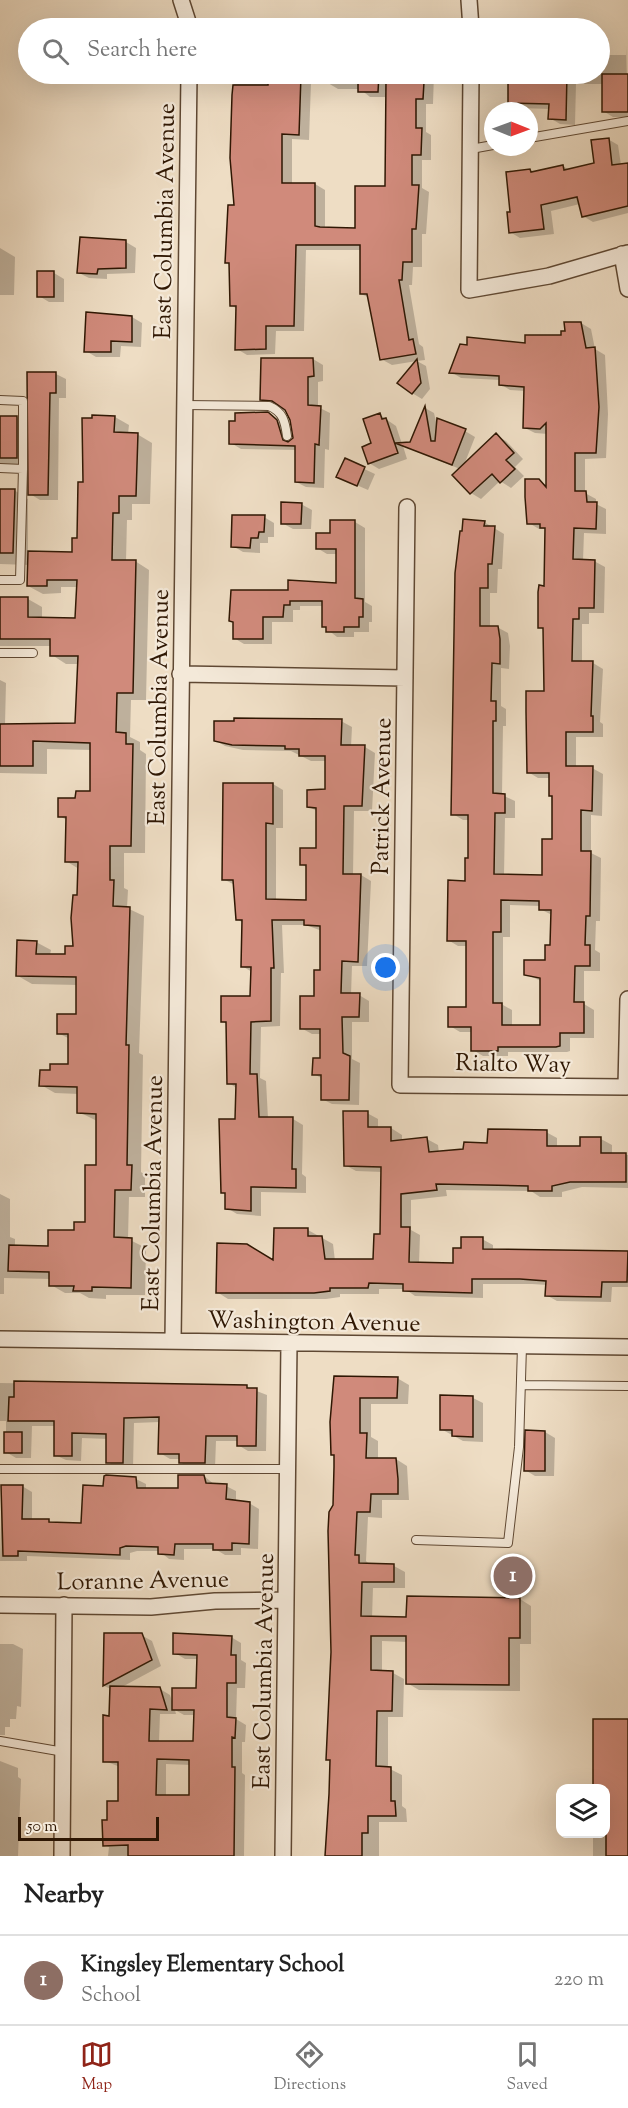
<!DOCTYPE html>
<html lang="en">
<head>
<meta charset="utf-8">
<style>
  :root { --surface:#fff; --page:#f6f6f6; --text:#222; --muted:#767676; --line:#e0e0e0; --accent:#8f2418 }
  body { margin:0; font-family:"Sorts Mill Goudy",serif; background:var(--page); color:var(--text) }
  .controls { position:absolute; right:18px; bottom:18px; display:grid; overflow:hidden; border-radius:12px; box-shadow:0 6px 24px #0002 }
  .controls button { width:54px; height:54px; display:grid; place-items:center; padding:0; border:0; border-bottom:2px solid var(--line); background:var(--surface); color:var(--text); font:30px sans-serif }
  .compass { position:absolute; left:484px; top:102px; width:54px; height:54px; border-radius:50%; background:var(--surface); box-shadow:0 6px 24px #0002; rotate:91deg }
  .scale { position:absolute; left:18px; bottom:15px; width:141px; box-sizing:border-box; padding-left:6px; border:3px solid #2f1703; border-top:0; font-size:16px; line-height:21px; white-space:nowrap; color:#2f1703; -webkit-text-stroke:4px #f4e9d9; paint-order:stroke }
  .you { position:absolute; left:386px; top:968px; width:21px; height:21px; margin:-15px; border:4px solid #fff; border-radius:50%; background:#1a73e8; box-shadow:0 0 0 9px #1a73e833 }
  .badge { display:grid; place-items:center; width:39px; height:39px; border-radius:50%; background:var(--accent); color:#fff; font-size:20px; font-weight:700 }
  .pin { position:absolute; translate:-50% -50%; border:3px solid #fff; box-shadow:0 2px 6px #0006 }
  .list { margin:0; padding:0; list-style:none }
  h2 { display:flex; justify-content:space-between; align-items:center; height:78px; margin:0; padding:0 24px; font-size:26px }
  h2 small { font-size:20px; font-weight:400; color:var(--muted) }
  .list li { display:grid; grid-template-columns:39px 1fr auto; gap:18px; align-items:center; box-sizing:border-box; height:90px; padding:0 24px; border-top:2px solid var(--line) }
  .list b { display:block; font-size:22px; white-space:nowrap }
  .list p { margin:0; font-size:20px; white-space:nowrap; color:var(--muted) }
  .list em { font-size:20px; font-style:normal; color:var(--muted) }
  .icon { flex:none; width:33px; height:33px; fill:none; stroke:currentColor; stroke-width:2; stroke-linecap:round; stroke-linejoin:round }
  .map { position:relative; flex:none; width:628px; height:1856px; overflow:hidden }
  .search { position:absolute; background:var(--surface); box-shadow:0 6px 24px #0002; left:18px; right:18px; top:18px; height:66px; display:flex; align-items:center; gap:15px; box-sizing:border-box; padding:0 21px; border-radius:33px; color:var(--muted); font-size:22px }
  .sheet { height:168px; background:var(--surface) }
  nav { display:flex; justify-content:space-around; align-items:center; box-sizing:border-box; height:84px; border-top:2px solid var(--line); background:var(--surface); font-size:16px; color:var(--muted) }
  nav a { display:grid; justify-items:center; gap:3px }
  nav .on { color:var(--accent) }
  .map>svg:first-child { display:block }
  .shadow { fill:#0003; fill-rule:evenodd }
  .building { fill:#d08a7b; stroke:#2f1703; stroke-width:1.5; fill-rule:evenodd }
  .lines { fill:none; stroke-linecap:round; stroke-linejoin:round }
  .service-casing { stroke:#5f4833; stroke-width:10 }
  .minor-casing { stroke:#5f4833; stroke-width:18 }
  .service { stroke:#f4e9d9; stroke-width:8 }
  .minor { stroke:#f4e9d9; stroke-width:15 }
  .labels { text-anchor:middle; stroke-width:4.5; stroke-linejoin:round; paint-order:stroke }
  .street-label { font-size:24px; fill:#2f1703; stroke:#f4e9d9 }
</style>
</head>
<body>
<div class="map">
<svg width="628" height="1856" viewBox="0 0 628 1856">
  <rect width="100%" height="100%" fill="#eeddc4"/>
  <filter id="stains"><feTurbulence type="fractalNoise" baseFrequency=".00333" numOctaves="4"/><feColorMatrix values="0 0 0 0 .2 0 0 0 0 .09 0 0 0 0 .02 0 0 0 .5 -.17"/></filter>
  <radialGradient id="worn" r=".72"><stop offset=".6" stop-color="#630" stop-opacity="0"/><stop offset="1" stop-color="#630" stop-opacity=".3"/></radialGradient>
  <path class="shadow" d="M626,45L628,117H613L603,111V84H576L575,125L560,124L550,118V109L519,108L509,102L510,74H600V48L605,55H626Z
    M234,74H296V76L311,82L309,140L292,139V184H315L325,190V228L356,229L386,187L388,97H370L360,89H338L328,83V74H434L433,104H426V132L431,135V160H422V188L429,192L426,234H422V267H413L412,285H409L419,344L423,347L425,360L417,361L426,366L430,389L422,399L412,393L417,361L392,365L381,359L370,298L361,294L362,250H306L304,331H276L275,354L247,355L237,349V309L231,305L230,264L227,262L236,206L232,138Z
    M608,139L618,145L621,165L628,164V213L593,222L583,216L580,204L551,211L554,234L520,238L510,232L512,213L530,171L534,173L563,166L569,170L596,164Z
    M126,242L136,248L135,273L107,274V279L89,278L79,273Z
    M0,248L15,257L14,295H0Z
    M54,273L64,279V302H49L39,296Z
    M132,317L142,323L141,347L121,346L120,357H96L86,351Z
    M581,323L591,329L595,349L605,355L608,414L606,458L585,459V493L596,499V504L606,509V534L584,533L583,561H594L605,567L604,613H589V624H582V663H593L603,669L600,722L603,724V737H576V767L592,768L603,774L602,816L591,815V853L601,858L600,921H596L595,950L600,953V971H584V1004L594,1010V1038H570V1051L567,1052H508V1056H483L473,1050V1032H460L450,1026L467,1009V946H458L448,940L466,882L469,859V820H463L453,814L484,522L504,534L502,569H498L497,593H490V627H497L508,633L510,646L509,669L501,668V706L506,709V726H503L502,795L515,801V818H505L504,876L543,877L553,841L551,778H538L528,772L546,692L545,630L540,627L545,587V529H539L529,523L539,481L548,486V434L535,433L525,428V391L510,390L500,384V380L461,378L451,372L526,345L563,337ZM510,905L540,906V909L552,915V946L547,961L525,974L541,981L542,1027H512V1010L503,1005V937H510Z
    M313,359L323,365V381L318,382V407L330,413L329,450L325,449L324,488L306,487L296,482L297,450L241,449L231,443L267,414L287,428L291,441L294,438L291,419L286,409L262,399Z
    M56,374L66,379V398H59L58,500H40L30,494L29,466L0,465V417H17L29,425Z
    M425,408L434,413L437,426L465,431L475,437L464,465L496,435L506,441L523,459L515,467L524,476L511,488L500,481L481,499L471,493L454,475L460,469L403,446L407,459L379,469L369,463L380,415L396,426L402,444H411Z
    M115,417L129,425L128,434H137L152,443L150,504H132V520H127L126,561H135L149,570L146,700H131L130,737L140,742V750L146,754L145,853H124V888L128,890L127,908L144,916L139,1053L143,1055L141,1172L145,1175V1197H129L128,1239L146,1248L145,1295H106V1299L89,1298L80,1293H65L51,1285V1279L4,1278V1294H0V1194L10,1199V1237L15,1239V1247H49L86,1223L97,1166V1121L79,1112V1094L55,1093L41,1085L52,1072L70,1066V1039L58,1033L77,1016L78,985L32,984L18,976L36,942L51,950L50,955L66,956L74,948L79,869L66,861L68,821L60,816L77,800L91,793L92,750L47,749V774L0,773V680L6,683L5,725H76L79,664H66L52,655V646H0V599H28L42,607V619L77,620L78,587H61V593L43,594L28,586L29,565L0,564V490H14L28,499V553H73L79,540L85,483Z
    M345,460L375,474L368,490L338,477Z
    M301,504L312,510L311,529H293L282,523Z
    M264,517L274,523V537H268V543H260V553L243,552L233,546Z
    M355,522L365,528V602L372,606V622H369V632H354V637H337L323,626V606H300V610H293V622H272V644H244L234,638V623L230,621L290,591L337,585V554H327L317,548L332,534Z
    M341,721L352,727L351,747H365L375,753L372,811H354L353,875H361L371,881L367,966H352L351,995H359L369,1001V1022H352V1059L360,1063L359,1105L332,1104L322,1099L323,1079L314,1074L321,1059L322,1034H312L301,1028L315,997L321,972L322,931L306,925H282L284,973H281L280,1026L261,1027L260,1078L266,1081L268,1118L293,1119L303,1125L302,1174L306,1177V1193L261,1192V1216L237,1214L227,1208V1195L223,1192L237,1121L238,1089L229,1083L227,1024L222,1021L252,998V972L242,966L243,923L237,919L235,885L223,879L273,784L283,790V828H276V901H308V868L301,864L317,849V811L309,807L326,790L327,761H311L291,751L243,750L225,746L215,740Z
    M367,1113L378,1119V1128H391L402,1135V1141L427,1139L438,1145L439,1153L465,1150L546,1132L557,1138V1148H582V1139H601L612,1145V1154L628,1155V1188L582,1187L562,1192V1197H540L531,1191L446,1190L447,1196L411,1200V1230L420,1235L419,1264H454L463,1250L482,1239L493,1245V1251L628,1254V1287H612L611,1302L557,1301L546,1295L547,1285L532,1284H483V1298L415,1296L405,1289H379V1294H340V1297L326,1299H228L217,1292L274,1262L308,1230L333,1244L335,1261H374L382,1235L383,1172L356,1171L345,1165Z
    M397,1378L409,1385L408,1404H371V1437L378,1441V1459H396L407,1466L409,1500H382V1518L368,1517L366,1561L370,1565L394,1566L405,1572V1588H373L372,1618L408,1619L520,1599L531,1606V1644H520V1691L419,1690L407,1683L408,1642L382,1641V1672L393,1673L404,1679L403,1717H388V1768L402,1775V1806L406,1809L407,1822H379V1856H326L331,1761L328,1759L331,1722L335,1456L332,1454V1396Z
    M0,1383L246,1387L267,1395L266,1451H248L238,1445V1441H216L215,1468H190L180,1462V1459H170L160,1453V1422L134,1423L133,1468H118L108,1462V1439L82,1438L81,1461L66,1460L55,1455L56,1426H32L31,1458H16L6,1452V1421H0Z
    M442,1397L473,1398L483,1403V1442L463,1441L441,1429Z
    M545,1432L555,1438L554,1476H535L525,1470Z
    M204,1476L215,1485L226,1486L236,1491V1502L249,1503L259,1509L258,1549L241,1548V1555H225L215,1549H184V1560L169,1559L159,1551H137L130,1553V1560L27,1556V1561H0L2,1486H22L32,1492V1520L83,1525L105,1487L136,1479L146,1484V1489L179,1490Z
    M105,1634L141,1635L152,1641L161,1666L120,1688L160,1689L170,1695L173,1704L198,1689V1659H185L175,1653L231,1637L241,1643V1660L246,1663L245,1688H237L236,1719L246,1725L245,1742H242V1773L245,1775L244,1856H108L109,1847L104,1845L109,1822L119,1803L120,1767L105,1761L111,1689L104,1686ZM175,1710L184,1715H195V1742H159L160,1714H176ZM166,1764L191,1765L190,1797L166,1796Z
    M0,1644H13L23,1649L21,1707L17,1706L16,1719H10V1727H5V1735H0Z
    M595,1720H628V1856H593V1834H606V1788H594Z
    M0,1761L18,1768V1777L21,1779L18,1856H0Z"/>
  <path class="building" d="M268,74L301,75L299,135L282,134V183H315V226L320,227L355,228V186H385L386,81L424,82L423,99H416V128H422L421,155H412V185H419L416,229H412V262H403L402,280H399L409,340L413,339L416,354L380,360L367,294H360V245H296L294,326H266V349L235,350L236,306H230L229,263H225L228,205H234L230,158L232,95L233,85H268Z
    M358,74H379L378,92H358Z
    M508,74H567L566,120L548,119L549,104L508,103Z
    M602,74H628V112H602Z
    M609,138L612,165L628,163V206L582,217L577,197L541,205L544,229L509,233L507,212H510L506,172L530,169L531,172L563,165L564,170L594,163L591,140Z
    M80,237L126,240V268L98,269L97,274L77,273Z
    M37,271H54V297H37Z
    M86,312L132,316V342L111,341V352H84Z
    M564,322H581L586,348L595,347L599,407L596,453H575V491H586L587,502H597L596,529L574,528L573,559L595,560L594,608H579V619H573L572,661H593L591,716H593V732H566V766H593L592,811L581,810V851H591L590,916H586L585,945H590V966H575L574,1002H584V1033H560V1046L556,1047H498V1051H471V1027H448V1007H466V941H447L448,880L465,881V858H468V815H451L455,573L460,531H462L463,519L485,521L484,526H495L492,564H488V588H480V626H498L500,639V664L492,663L491,701H496V721H493V793L505,794V813H495L494,874L542,875V839H552V796H549V773H527L526,712V691H544L543,628H538V592L539,585L544,586L545,528H540V524H527L525,497V479H539L546,487V423L540,429L523,428L524,387L499,385V376L449,373L460,344L467,345V337L525,343V335H561V331H565ZM501,900L539,901V910H551L550,945H545V960H524V975L540,978V1025H502V1003H493V932H501Z
    M261,358H313L314,376L308,377V405L321,406L319,445L315,444L314,483L295,482V446L229,444V421H235V413L268,412L277,420L283,440L288,442L293,438L290,420L285,410L272,401L260,400Z
    M417,359L421,383L412,394L397,383Z
    M27,372H56V393H50L48,495H28Z
    M425,406L431,441H435L437,418L466,429L452,465L395,443L410,442Z
    M380,413L382,419L386,418L398,453L368,464L362,447L371,443L363,419Z
    M92,415L115,416L114,432L138,433L136,496H119V513H113L112,560H136L133,693H117L116,732L126,733V744H133L131,846H110V880H114L113,906L130,907L126,1045H129L127,1165H132L131,1190H115L114,1237L132,1238L131,1288L92,1287V1291H73L74,1286H49V1272L8,1271L9,1245L48,1246V1230H74V1222H85V1165H96V1114L77,1113V1087L39,1086L40,1070H50V1064H68V1034H57V1014H76V977L16,976L17,940L37,941L36,954H65V946H73L71,918L73,895H77L78,862H65L66,817H58V798H75L76,791H90V743L33,741V766H0V724L75,723L78,656H50V639H0V597H28V617L75,618L77,580H47V586H27L28,551L72,552V538H77L78,482H83L82,418H92Z
    M0,416H17V458H0Z
    M496,433L514,453L506,460L515,469L500,483L492,474L470,494L452,475Z
    M345,458L365,467L357,486L336,477Z
    M0,489H15L13,553H0Z
    M281,502L302,503L301,524H281Z
    M232,515H265L264,532H259L258,538H251L250,548L231,547Z
    M330,520H355V598L363,599V617H359V627H344V632H326V627H322V601H290V605H284L283,617H263V639H233V622L229,621L231,590H288V580L336,583V549H316V533H330Z
    M234,718L342,719L341,745H365L362,806H344L343,874H361L358,962L342,961L341,993H360L359,1017H342L343,1053L350,1056L349,1100H321V1075H312L313,1058H320V1029H300V996H314V970H320V926L304,925V920H272L274,968H271V1021L251,1022L250,1074H257L259,1117H293L292,1169H296V1188L251,1187V1211L225,1209V1193H221L219,1119H235L236,1084H227L226,1022H221V996H250L251,967H241L242,920H236L233,880H222L223,783H273V824L266,823V899L306,900V865H300V848H316V808L307,807V790L325,789V756H299V749H285V746L232,745L214,741V721H234Z
    M343,1111H368V1127H391V1141L427,1137L429,1152L463,1149L464,1142L487,1143L488,1129L547,1130V1146H580V1137H601V1153H626V1182H570L552,1186V1191H528V1186L436,1184L437,1190L401,1194V1227H410L409,1262L453,1263V1248H461V1237H483V1249L628,1251L627,1282H602L601,1297L545,1296L546,1281L520,1279H472V1293L403,1291V1284L369,1283L368,1288H330V1291L314,1293H216L217,1243L247,1244L273,1260L274,1228H308V1236H322L325,1259H373L374,1234H380L381,1167L344,1166Z
    M334,1376L398,1377L397,1398H360V1433H367L366,1458H396L398,1479V1494H371L370,1512H357L355,1555H359V1563L394,1564V1582H362L361,1616L406,1617L407,1596L520,1598V1638H509V1685L406,1684V1636H371V1670L393,1671L392,1711H377L376,1766L391,1767V1801H395L396,1816H368V1833H362V1856H325L329,1794L330,1760H326L331,1652L328,1531L329,1512L333,1505L334,1467V1455H331L330,1422Z
    M14,1381L247,1385V1388H257L256,1446H237V1436H206L205,1463H179V1454H158L159,1417L124,1418L123,1463H106V1434L72,1433V1456H54V1421H8L9,1397H14Z
    M440,1395L473,1396V1437L452,1436V1430H440Z
    M525,1430L545,1431V1471H524Z
    M4,1432H22V1453H4Z
    M106,1475L136,1477L137,1488H178V1475H204L206,1483L227,1484L226,1499L250,1502L249,1544L232,1543V1550H213V1544H175L174,1555L158,1554V1547L126,1546L120,1548V1555L18,1551V1556H3L1,1485H23L22,1519H49V1522L81,1523L83,1485L103,1486L104,1476Z
    M104,1633H142L152,1660L103,1686Z
    M173,1633L232,1636L231,1655H236V1683H227V1717L236,1718L235,1738L232,1737V1767H235L234,1856H128V1845L103,1846L102,1820H107V1801H118V1762H103V1715L109,1716L110,1686L160,1687L167,1710L150,1709L149,1741H193L194,1710H172V1688H196L197,1655L173,1654ZM157,1759L189,1760V1795H156Z
    M593,1719H628V1856H606V1788H593Z"/>
  <g class="lines">
    <defs>
      <path id="service" d="M529,138L628,121
        M471,149L493,145
        M0,400L23,401V469
        M184,405L269,406C283,412 285,421 287,436
        M0,468L23,469L20,580H0
        M0,653H33
        M521,1385L628,1386
        M0,1469H288
        M416,1540L508,1543L519,1447L522,1346
        M0,1741L64,1752"/>
      <path id="minor" d="M181,0L190,28
        M469,0L471,28
        M471,74L469,290L549,276L628,253
        M622,254L628,289
        M407,507L400,1085L626,1087L628,999
        M180,674L405,678
        M0,1339L628,1347
        M173,1341L189,74
        M0,1605L151,1607L215,1601L286,1600
        M62,1856L64,1605
        M283,1856L289,1343"/>
    </defs>
    <use href="#service" class="service-casing"/>
    <use href="#minor" class="minor-casing"/>
    <use href="#service" class="service"/>
    <use href="#minor" class="minor"/>
  </g>
  <g class="labels">
    <g class="street-label">
      <text transform="translate(164 221) rotate(-89)" y="8">East Columbia Avenue</text>
      <text transform="translate(158 707) rotate(-89)" y="8">East Columbia Avenue</text>
      <text transform="translate(381 796) rotate(-89)" y="8">Patrick Avenue</text>
      <text transform="translate(513 1063) rotate(1)" y="8">Rialto Way</text>
      <text transform="translate(152 1193) rotate(-89)" y="8">East Columbia Avenue</text>
      <text transform="translate(314 1321) rotate(1)" y="8">Washington Avenue</text>
      <text transform="translate(143 1580) rotate(-1)" y="8">Loranne Avenue</text>
      <text transform="translate(263 1671) rotate(-89)" y="8">East Columbia Avenue</text>
    </g>
  </g>
  <rect width="100%" height="100%" filter="url(#stains)"/>
  <rect width="100%" height="100%" fill="url(#worn)"/>
</svg>
<div class="controls">
<button><svg class="icon" aria-label="layers" viewBox="0 0 24 24"><path d="M12 4l9 5-9 5-9-5zM3 14l9 5 9-5"/></svg></button>
</div>
<svg class="compass" viewBox="-18 -18 36 36"><path d="M0-13l5 13h-10z" fill="#e53935"/><path d="M0 13l5-13h-10z" fill="#767676"/></svg>
<div class="scale">50 m</div>
<div class="you"></div>
<div class="pin badge" style="left:513px;top:1576px;background:#8d6e63">1</div>
<div class="search"><svg class="icon" aria-label="search" viewBox="0 0 24 24"><circle cx="10" cy="10" r="6"/><path d="M15 15l6 6"/></svg>Search here</div>
</div>
<section class="sheet">
<h2>Nearby<small></small></h2>
<ul class="list">
<li><span class="badge" style="background:#8d6e63">1</span><div><b>Kingsley Elementary School</b><p>School</p></div><em>220 m</em></li>
</ul>
</section>
<nav>
<a class="on"><svg class="icon" aria-label="map" viewBox="0 0 24 24"><path d="M3 6l6-2 6 2 6-2v14l-6 2-6-2-6 2zM9 4v14M15 6v14"/></svg>Map</a>
<a><svg class="icon" aria-label="directions" viewBox="0 0 24 24"><path d="M12 3l9 9-9 9-9-9zM9 14v-3h6M13 9l2 2-2 2"/></svg>Directions</a>
<a><svg class="icon" aria-label="saved" viewBox="0 0 24 24"><path d="M7 4h10v16l-5-4-5 4z"/></svg>Saved</a>
</nav>
</body>
</html>
